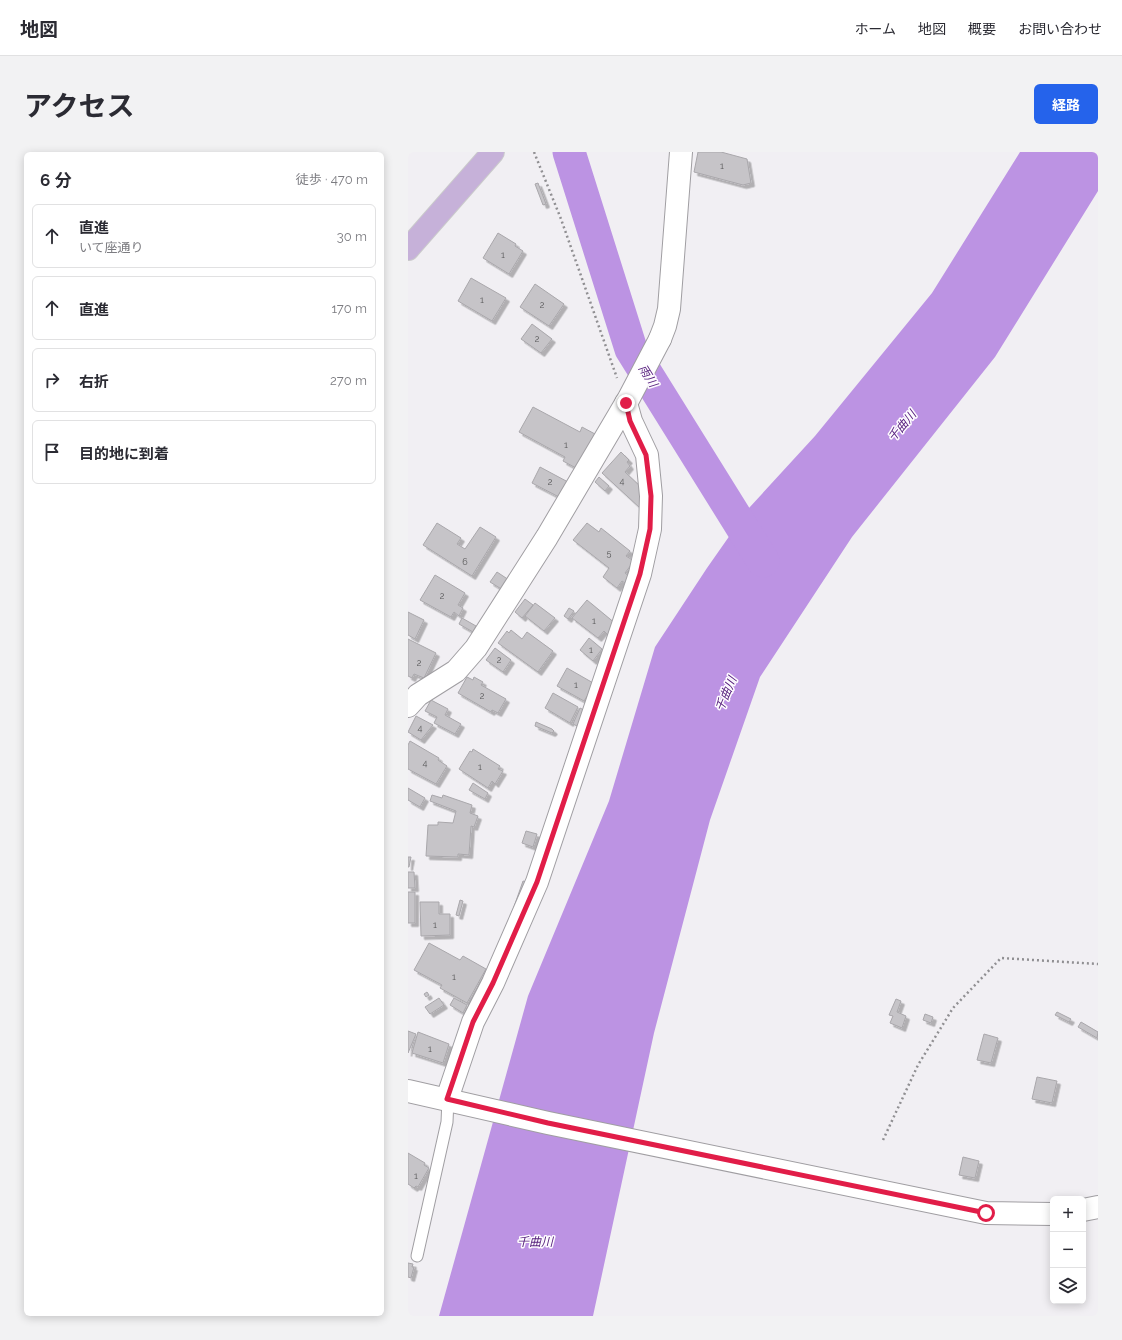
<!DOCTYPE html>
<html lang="ja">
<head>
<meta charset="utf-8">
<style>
  :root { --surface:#fff; --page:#f2f2f3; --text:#2b2b33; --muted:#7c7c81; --line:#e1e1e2; --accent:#2563eb }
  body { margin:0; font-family:Raleway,"Noto Sans JP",sans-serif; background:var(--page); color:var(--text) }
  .controls { position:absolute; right:12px; bottom:12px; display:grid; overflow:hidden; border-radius:6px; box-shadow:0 2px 10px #0003 }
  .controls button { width:36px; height:36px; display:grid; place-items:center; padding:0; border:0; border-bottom:1px solid var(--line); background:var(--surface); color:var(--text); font:20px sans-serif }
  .stop { position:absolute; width:12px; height:12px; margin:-9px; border:3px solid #e11d48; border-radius:50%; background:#fff }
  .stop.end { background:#e11d48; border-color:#fff; box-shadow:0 1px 4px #0008 }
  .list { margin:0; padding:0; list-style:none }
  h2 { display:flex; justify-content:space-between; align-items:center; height:52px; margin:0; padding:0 16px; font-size:17px }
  h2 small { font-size:13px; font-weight:400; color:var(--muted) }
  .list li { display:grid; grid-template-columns:26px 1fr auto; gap:12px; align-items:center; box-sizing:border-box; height:64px; margin:0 8px 8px; padding:0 8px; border:1px solid var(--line); border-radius:6px }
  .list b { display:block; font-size:15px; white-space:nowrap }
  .list p { margin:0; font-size:13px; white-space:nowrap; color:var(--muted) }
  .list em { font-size:13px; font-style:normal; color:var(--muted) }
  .icon { flex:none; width:22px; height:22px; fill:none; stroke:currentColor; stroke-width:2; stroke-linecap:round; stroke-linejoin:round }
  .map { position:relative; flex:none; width:690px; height:1164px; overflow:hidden; border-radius:6px }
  header { display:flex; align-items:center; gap:24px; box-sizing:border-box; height:56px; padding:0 20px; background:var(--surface); border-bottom:1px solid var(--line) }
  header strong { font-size:19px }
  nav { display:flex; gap:22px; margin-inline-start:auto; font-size:14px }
  .intro { display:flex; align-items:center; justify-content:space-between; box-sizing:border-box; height:96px; padding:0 24px }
  h1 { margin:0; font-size:28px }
  .button { padding:10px 18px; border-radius:6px; background:var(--accent); color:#fff; font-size:14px; font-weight:700 }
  main { display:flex; gap:24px; padding:0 24px }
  aside { flex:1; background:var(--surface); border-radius:6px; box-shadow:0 2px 10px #0003 }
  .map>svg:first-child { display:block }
  .water { fill:#bc93e3 }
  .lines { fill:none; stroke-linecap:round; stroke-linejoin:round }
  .river { stroke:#bc93e3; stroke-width:33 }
  .building { fill:#c6c4c8; stroke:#a9a7ab; filter:url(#shadow) }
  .service-casing { stroke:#a09ea2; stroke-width:13 }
  .minor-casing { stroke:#a09ea2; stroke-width:24 }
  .tertiary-casing { stroke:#a09ea2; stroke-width:24 }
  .primary-casing { stroke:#cacacb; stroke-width:24 }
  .path { stroke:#908f92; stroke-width:2.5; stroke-dasharray:2 3; stroke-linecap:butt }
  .service { stroke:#fff; stroke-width:11 }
  .minor { stroke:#fff; stroke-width:22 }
  .tertiary { stroke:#fff; stroke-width:22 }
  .primary { stroke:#c6b1d9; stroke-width:22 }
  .route { stroke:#e11d48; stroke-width:5 }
  .labels { text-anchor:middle; stroke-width:3; stroke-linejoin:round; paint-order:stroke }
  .number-label { font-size:9px; fill:#59595a }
  .water-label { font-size:12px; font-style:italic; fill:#58227f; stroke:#fefcff }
</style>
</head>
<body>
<header>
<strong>地図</strong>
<nav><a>ホーム</a><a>地図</a><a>概要</a><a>お問い合わせ</a></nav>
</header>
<div class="intro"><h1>アクセス</h1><a class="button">経路</a></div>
<main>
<aside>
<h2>6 分<small>徒歩 · 470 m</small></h2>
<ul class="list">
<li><svg class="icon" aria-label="ahead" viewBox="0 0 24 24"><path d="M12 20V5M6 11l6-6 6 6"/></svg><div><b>直進</b><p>いて座通り</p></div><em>30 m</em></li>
<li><svg class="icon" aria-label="ahead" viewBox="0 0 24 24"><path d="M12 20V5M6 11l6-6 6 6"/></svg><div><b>直進</b></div><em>170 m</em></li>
<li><svg class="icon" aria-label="right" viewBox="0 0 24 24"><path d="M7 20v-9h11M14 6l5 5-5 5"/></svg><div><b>右折</b></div><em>270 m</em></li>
<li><svg class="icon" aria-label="arrive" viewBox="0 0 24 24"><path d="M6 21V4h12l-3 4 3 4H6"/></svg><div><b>目的地に到着</b></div></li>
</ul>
</aside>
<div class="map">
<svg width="690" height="1164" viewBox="0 0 690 1164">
  <defs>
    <filter id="shadow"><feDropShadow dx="3.5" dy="3.5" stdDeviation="0" flood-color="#0004"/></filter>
  </defs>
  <rect width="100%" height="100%" fill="#f1eff3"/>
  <path class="water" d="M612,0H690V39L587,205L444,385L352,525L302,668L246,881L185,1164H31L120,844L201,649L247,495L299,416L341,356L407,284L524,141Z"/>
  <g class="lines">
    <path class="river" d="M161,0L223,197L355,409"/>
  </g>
  <path class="building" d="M290,0H313L339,7L343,31L335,33L286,20Z
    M130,31L138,52L135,53L127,32Z
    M90,81L108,92L107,94L115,99L101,122L75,106Z
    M63,126L98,146L84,169L50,149Z
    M127,132L156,152L141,174L112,155Z
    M124,172L144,187L133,201L113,187Z
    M125,255L172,280L174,275L187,282L168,316L155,309L157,305L111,280Z
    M213,300L221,308L219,310L222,314L217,320L234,336L236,342L232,347L236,352L232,356L194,321Z
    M132,315L160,330L151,345L124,331Z
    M191,325L201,334L197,339L187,330Z
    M29,371L53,386L49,392L57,397L72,375L88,385L64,424L15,393Z
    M179,371L191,380L193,376L222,399L218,404L226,409L217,421L222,425L217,431L214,429L209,436L195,425L201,416L165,388Z
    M89,420L101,428L95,438L82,430Z
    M27,423L57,441L50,453L55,456L51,464L46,460L43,465L12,448Z
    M117,447L125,453L114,466L107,460Z
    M179,448L208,472L200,483L196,479L190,486L164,466Z
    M127,451L147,466L136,479L117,464Z
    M161,456L166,459L160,467L156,464Z
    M0,460L16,468L7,487L0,483Z
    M54,466L68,474L65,480L51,472Z
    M103,478L114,487L119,480L145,499L130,520L90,491L99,479L101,481Z
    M181,486L194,497L185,509L172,498Z
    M0,487L28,501L16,526L6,522L4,526L0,524Z
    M87,496L103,508L95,520L78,508Z
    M159,516L187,532L176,549L149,534Z
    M59,525L65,528L66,525L75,530L73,533L98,547L90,561L84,558L83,560L50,541Z
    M145,541L170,555L162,571L137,556Z
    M23,548L40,557L37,563L53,572L47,582L26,571L29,565L17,559Z
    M172,556L180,560L173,576L165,572Z
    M8,564L25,573L13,588L0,580Z
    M128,570L144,577L146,579L144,581L127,574Z
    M2,589L31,606L30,608L39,614L28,632L0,617V593Z
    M65,597L92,614L90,617L95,619L87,632L84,629L80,636L51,617L62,599L64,600Z
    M65,631L80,641L77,647L61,638Z
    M0,636L17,646L12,655L0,648Z
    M24,643L34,646L35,643L64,653L62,661L70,664L66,675L63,674L61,703L50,702V705L18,704L20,673H30V670L45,671L48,659L22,649Z
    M118,679L129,682L125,695L114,691Z
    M0,705H3L1,715H0Z
    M0,720H6L7,736H0Z
    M115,729L119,730L94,789Z
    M0,740H7V771H0Z
    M52,748L55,749L51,764L48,763Z
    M12,750H31V762H42V783L13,784Z
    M21,791L52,808L55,804L78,817L59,851L32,836L34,833L6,818Z
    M19,840L21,843L18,845L16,842Z
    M31,846L36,853L22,862L17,855Z
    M46,846L59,853L55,861L42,853Z
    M488,847L493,849L489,860L498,864L494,876L482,871L485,864L481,863Z
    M649,860L663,867L661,870L647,863Z
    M517,862L525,865L523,871L515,868Z
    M673,870L690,880L689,886L670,875Z
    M0,879L8,882L0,901Z
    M10,880L41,892L35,911L4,901Z
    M576,882L590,886L583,911L569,908Z
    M629,925L649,929L644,951L624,947Z
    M0,1001L17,1011L16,1013L21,1016L10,1035L8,1034L6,1036L0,1032Z
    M555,1005L571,1009L567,1026L551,1023Z
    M0,1111L5,1112L4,1115H6L3,1126L0,1125Z"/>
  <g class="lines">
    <defs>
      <path id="service" d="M9,1104L39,970L40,947"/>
      <path id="minor" d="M252,187L257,174L261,157L273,0
        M39,947L65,870L85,831L129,730L232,422L242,377L243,344L239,303L223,269L218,251"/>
      <path id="tertiary" d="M0,554L10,543L48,519L68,496L139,385L221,246L252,187
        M0,939L140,971L578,1061L645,1062
        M675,1058L690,1055"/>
      <path id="primary" d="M0,97L85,0"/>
    </defs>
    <use href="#service" class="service-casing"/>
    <use href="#minor" class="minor-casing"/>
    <use href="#tertiary" class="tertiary-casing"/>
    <use href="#primary" class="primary-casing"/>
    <path class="path" d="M126,0L153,67L209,226
      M475,988L510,913L545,856L593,806L690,812"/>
    <use href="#service" class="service"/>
    <use href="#minor" class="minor"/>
    <use href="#tertiary" class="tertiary"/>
    <use href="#primary" class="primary"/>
  </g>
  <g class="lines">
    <path class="route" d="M218,251L222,269L238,303L243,344L242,377L232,422L129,730L85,831L65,870L39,947L140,971L578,1061"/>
  </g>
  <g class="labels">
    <g class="number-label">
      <text x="314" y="17">1</text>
      <text x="95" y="106">1</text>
      <text x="74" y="151">1</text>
      <text x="134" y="156">2</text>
      <text x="129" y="190">2</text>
      <text x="158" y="296">1</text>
      <text x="214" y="332">4</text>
      <text x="142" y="333">2</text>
      <text x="201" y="404">5</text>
      <text x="57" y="413">6</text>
      <text x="34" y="447">2</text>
      <text x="186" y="472">1</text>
      <text x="183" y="501">1</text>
      <text x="91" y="511">2</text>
      <text x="11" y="514">2</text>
      <text x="168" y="536">1</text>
      <text x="74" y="547">2</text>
      <text x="12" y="579">4</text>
      <text x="17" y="614">4</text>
      <text x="72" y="618">1</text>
      <text x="27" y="776">1</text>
      <text x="46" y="828">1</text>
      <text x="22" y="900">1</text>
      <text x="8" y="1027">1</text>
    </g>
    <g class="water-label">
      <text transform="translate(240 224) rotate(58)" y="4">雨川</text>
      <text transform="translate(494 274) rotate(-50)" y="4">千曲川</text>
      <text transform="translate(318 542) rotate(-67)" y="4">千曲川</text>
      <text x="127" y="1094">千曲川</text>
    </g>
  </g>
</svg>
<div class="controls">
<button>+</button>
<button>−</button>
<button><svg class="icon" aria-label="layers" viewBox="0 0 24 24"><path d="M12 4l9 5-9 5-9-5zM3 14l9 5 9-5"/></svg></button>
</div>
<div class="stop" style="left:578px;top:1061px"></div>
<div class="stop end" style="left:218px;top:251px"></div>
</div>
</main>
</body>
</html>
